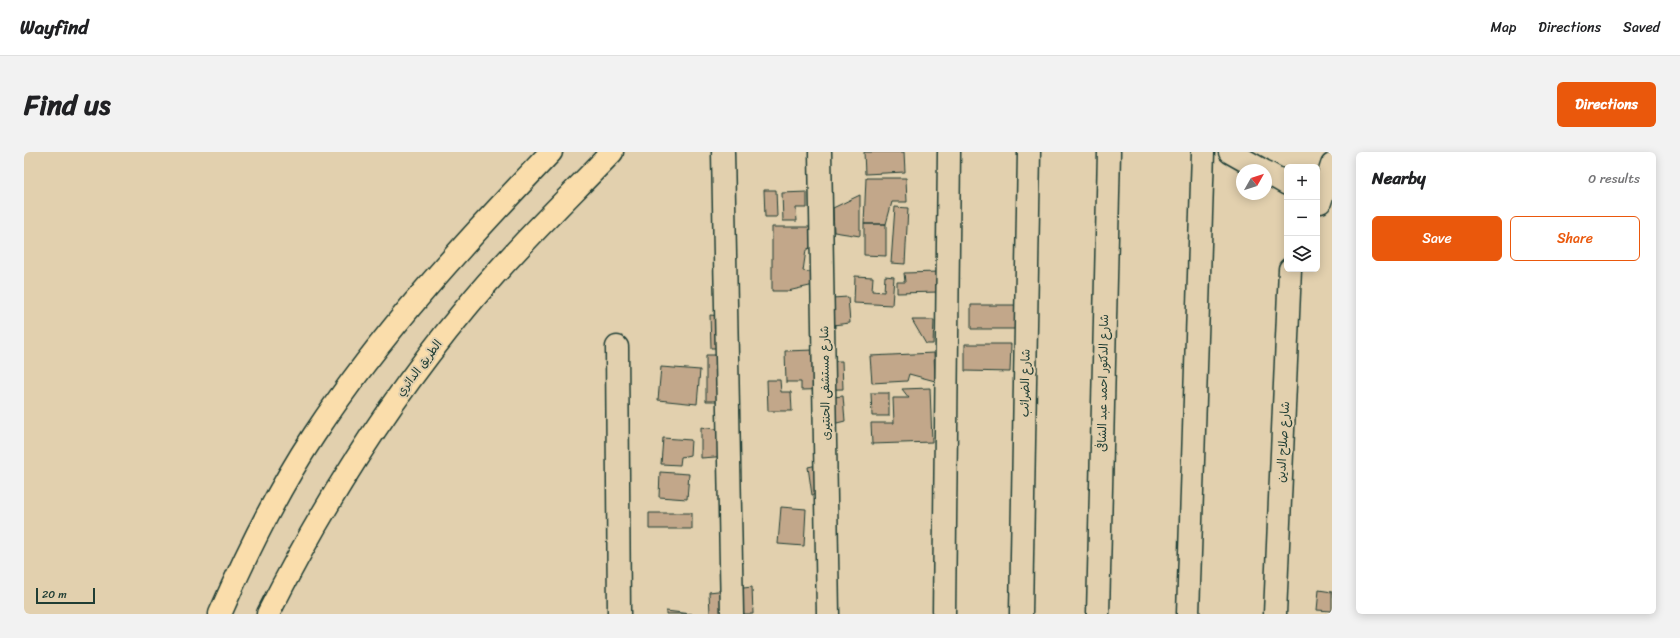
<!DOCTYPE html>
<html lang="en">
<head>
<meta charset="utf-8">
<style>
  :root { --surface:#fff; --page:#f2f2f2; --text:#202124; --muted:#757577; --line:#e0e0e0; --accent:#ea580c }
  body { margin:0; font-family:Sriracha,"Playpen Sans Arabic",sans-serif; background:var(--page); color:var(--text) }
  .controls { position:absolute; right:12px; top:12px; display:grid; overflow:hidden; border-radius:6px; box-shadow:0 2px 10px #0003 }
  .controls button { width:36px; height:36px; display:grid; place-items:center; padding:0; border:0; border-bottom:1px solid var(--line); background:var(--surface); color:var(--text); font:20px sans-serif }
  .compass { position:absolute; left:1212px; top:12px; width:36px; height:36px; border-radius:50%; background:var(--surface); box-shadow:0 2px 10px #0003; rotate:51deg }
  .scale { position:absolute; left:12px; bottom:10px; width:59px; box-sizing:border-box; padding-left:4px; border:2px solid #1f3d34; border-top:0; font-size:11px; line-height:14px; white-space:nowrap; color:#1f3d34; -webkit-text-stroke:3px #e2d0ae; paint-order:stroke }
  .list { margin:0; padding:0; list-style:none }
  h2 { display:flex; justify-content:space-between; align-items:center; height:52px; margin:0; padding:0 16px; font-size:17px }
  h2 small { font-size:13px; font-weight:400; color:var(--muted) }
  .actions { display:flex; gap:8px; padding:12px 16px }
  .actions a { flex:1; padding:9px 0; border:1px solid var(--accent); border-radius:6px; text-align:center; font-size:14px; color:var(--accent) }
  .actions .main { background:var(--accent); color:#fff }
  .icon { flex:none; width:22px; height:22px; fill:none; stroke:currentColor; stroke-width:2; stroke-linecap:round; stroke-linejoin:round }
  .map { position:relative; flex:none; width:1308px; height:462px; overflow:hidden; border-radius:6px }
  header { display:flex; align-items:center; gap:24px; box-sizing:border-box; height:56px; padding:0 20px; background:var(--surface); border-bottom:1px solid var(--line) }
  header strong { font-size:19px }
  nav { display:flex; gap:22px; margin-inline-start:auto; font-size:14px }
  .intro { display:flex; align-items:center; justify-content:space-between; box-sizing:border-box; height:96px; padding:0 24px }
  h1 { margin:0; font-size:28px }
  .button { padding:10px 18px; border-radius:6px; background:var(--accent); color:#fff; font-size:14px; font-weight:700 }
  main { display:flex; gap:24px; padding:0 24px }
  aside { flex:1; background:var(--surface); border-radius:6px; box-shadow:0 2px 10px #0003 }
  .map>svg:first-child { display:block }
  .building { fill:#c2a78a; stroke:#1f3d34 }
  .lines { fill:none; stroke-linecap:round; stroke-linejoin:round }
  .street-casing { stroke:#1f3d34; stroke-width:25 }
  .highway-casing { stroke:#1f3d34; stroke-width:25 }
  .street { stroke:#e2d0ae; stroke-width:22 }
  .highway { stroke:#faddab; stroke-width:22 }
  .labels { text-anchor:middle; stroke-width:4; stroke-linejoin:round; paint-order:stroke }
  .street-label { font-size:12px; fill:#1f3d34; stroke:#e2d0ae }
</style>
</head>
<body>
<header>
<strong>Wayfind</strong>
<nav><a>Map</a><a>Directions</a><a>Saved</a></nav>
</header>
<div class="intro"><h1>Find us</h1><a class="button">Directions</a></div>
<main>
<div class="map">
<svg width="1308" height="462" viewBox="0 0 1308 462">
  <rect width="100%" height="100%" fill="#e2d0ae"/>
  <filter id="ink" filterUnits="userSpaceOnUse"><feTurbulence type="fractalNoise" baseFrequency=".025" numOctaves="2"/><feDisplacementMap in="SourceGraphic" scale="8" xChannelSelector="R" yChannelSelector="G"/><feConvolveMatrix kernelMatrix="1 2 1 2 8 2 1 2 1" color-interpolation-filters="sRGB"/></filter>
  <g filter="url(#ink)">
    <path class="building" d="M840,0H880L881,20L841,22Z
      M842,26H882L883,50H868L862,72H840Z
      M740,38H752L753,65H741Z
      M783,40V56H772L773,69H759L758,41Z
      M836,43V84L810,80L809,56Z
      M871,55L884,56L881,112L867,111Z
      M840,72H862V104L840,103Z
      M748,75H789L790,93L782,98L779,119L792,121L790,133L764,139H748Z
      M914,120L915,140L873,141V130H881L880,121Z
      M831,124L849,125L848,139L860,140L861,124L870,125L868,153L830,151Z
      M824,145L826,171L809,173L808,146Z
      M947,153H997V177H947Z
      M686,163L707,165L706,196H687Z
      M888,168H910L909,192H902Z
      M941,192H987L986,220L941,219Z
      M790,198V210L818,209L819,237L777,238V230H762L761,199Z
      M910,201L911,229L885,222L883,229L848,231L846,204Z
      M682,203H709V249H682Z
      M637,215L676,218L673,252L634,248Z
      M743,228H756L757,240H767L768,259H744Z
      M906,236L908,290L848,292L847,271H870L869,246H885L878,237Z
      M847,241H865V264H848Z
      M819,244L821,269L809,272L812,263L809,245Z
      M677,275L705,279V304L677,306Z
      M639,286L667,288L666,303L657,305L656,313L637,312Z
      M793,313L797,342L788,343L784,315Z
      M636,320L665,322L663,347L635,345Z
      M757,355L782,357L780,394L754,392Z
      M625,361H668V377H625Z
      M728,435L729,462H686L685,440Z
      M1295,438L1308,440V459L1293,458Z
      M642,459L668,462H642Z"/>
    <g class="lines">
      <defs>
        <path id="street" d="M699,0L708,462
          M796,0L804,462
          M1206,0L1238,18
          M1242,20L1263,32
          M1296,50L1308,13
          M593,195L595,462
          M920,462L925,0
          M997,462L1005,0
          M1074,462L1085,0
          M1164,462L1179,0
          M1251,462L1266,117"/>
        <path id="highway" d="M196,462C223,400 253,339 290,283C358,180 442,89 527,0
          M244,462C299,353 364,250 442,156C487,101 539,51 588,0"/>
      </defs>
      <use href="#street" class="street-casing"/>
      <use href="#highway" class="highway-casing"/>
      <use href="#street" class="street"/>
      <use href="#highway" class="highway"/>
    </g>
  </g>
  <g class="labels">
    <g class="street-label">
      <text transform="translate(395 216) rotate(-53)" y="4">الطريق الدائري</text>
      <text transform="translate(801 231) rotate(-91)" y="4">شارع مستشفى الحنتيرى</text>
      <text transform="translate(1001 231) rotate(-89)" y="4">شارع الضرائب</text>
      <text transform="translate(1079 231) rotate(-89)" y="4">شارع الدكتور احمد عبد الشافى</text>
      <text transform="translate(1259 290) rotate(-87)" y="4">شارع صلاح الدين</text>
    </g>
  </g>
</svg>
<div class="controls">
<button>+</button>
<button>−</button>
<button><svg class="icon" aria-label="layers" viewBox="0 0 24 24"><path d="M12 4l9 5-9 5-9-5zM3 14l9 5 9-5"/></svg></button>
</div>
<svg class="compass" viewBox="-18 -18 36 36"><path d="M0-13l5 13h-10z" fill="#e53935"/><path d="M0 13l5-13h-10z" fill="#757577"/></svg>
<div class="scale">20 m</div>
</div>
<aside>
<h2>Nearby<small>0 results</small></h2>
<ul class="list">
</ul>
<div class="actions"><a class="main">Save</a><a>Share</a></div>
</aside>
</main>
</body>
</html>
